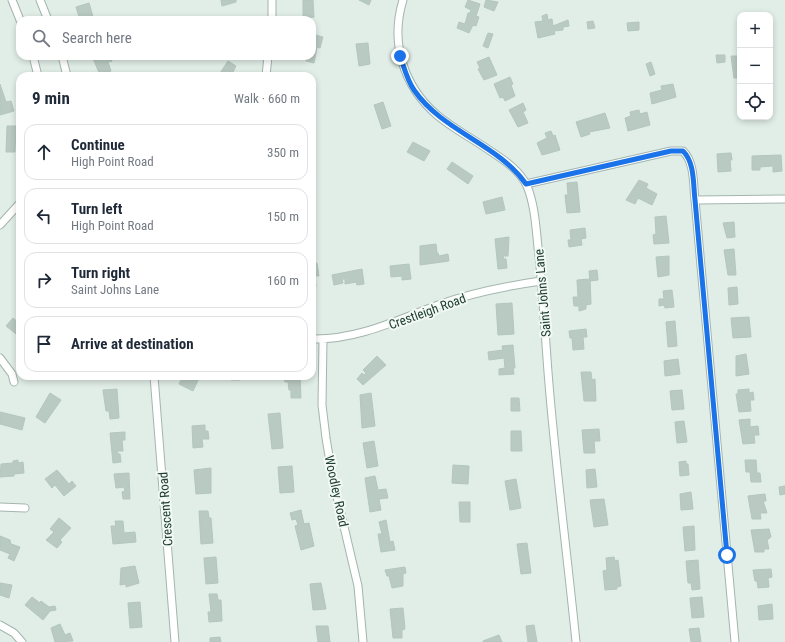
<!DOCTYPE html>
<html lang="en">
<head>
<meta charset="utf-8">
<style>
  :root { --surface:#fff; --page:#f6f6f7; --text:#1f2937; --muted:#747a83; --line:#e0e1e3 }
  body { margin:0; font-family:"Roboto Condensed",sans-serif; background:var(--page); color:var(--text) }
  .controls { position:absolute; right:12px; top:12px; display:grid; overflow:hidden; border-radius:8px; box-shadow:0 2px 6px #0003 }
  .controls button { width:36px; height:36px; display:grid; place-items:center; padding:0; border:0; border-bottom:1px solid var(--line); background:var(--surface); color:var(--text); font:20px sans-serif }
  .stop { position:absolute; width:12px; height:12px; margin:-9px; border:3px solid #1a73e8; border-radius:50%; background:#fff }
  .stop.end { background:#1a73e8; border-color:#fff; box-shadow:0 1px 4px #0008 }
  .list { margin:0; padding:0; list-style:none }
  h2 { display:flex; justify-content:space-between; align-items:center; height:52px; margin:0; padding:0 16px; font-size:17px }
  h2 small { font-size:13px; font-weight:400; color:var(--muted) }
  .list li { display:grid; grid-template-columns:26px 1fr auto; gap:12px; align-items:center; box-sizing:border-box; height:56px; margin:0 8px 8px; padding:0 8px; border:1px solid var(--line); border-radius:12px }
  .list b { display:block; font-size:15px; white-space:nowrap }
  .list p { margin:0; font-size:13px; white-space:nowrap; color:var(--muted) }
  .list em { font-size:13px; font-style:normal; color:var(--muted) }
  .icon { flex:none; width:22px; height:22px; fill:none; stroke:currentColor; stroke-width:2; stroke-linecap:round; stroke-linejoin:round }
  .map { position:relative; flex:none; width:785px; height:642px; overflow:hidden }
  .search { position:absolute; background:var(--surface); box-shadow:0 2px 6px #0003; left:16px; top:16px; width:300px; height:44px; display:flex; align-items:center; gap:10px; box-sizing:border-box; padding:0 14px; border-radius:12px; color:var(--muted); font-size:15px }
  .panel { position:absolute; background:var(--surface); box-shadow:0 2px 6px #0003; left:16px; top:72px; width:300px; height:308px; border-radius:12px }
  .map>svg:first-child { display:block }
  .building { fill:#b9cac2; stroke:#b3c7bd }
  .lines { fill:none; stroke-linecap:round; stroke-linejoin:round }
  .minor-casing { stroke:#a3b5ae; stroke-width:9 }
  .minor { stroke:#fff; stroke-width:7 }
  .route { stroke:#1a73e8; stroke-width:5 }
  .labels { text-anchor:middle; stroke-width:4; stroke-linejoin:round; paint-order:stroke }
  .street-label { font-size:13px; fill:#203e35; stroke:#f2f9f5 }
</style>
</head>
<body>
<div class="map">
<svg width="785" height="642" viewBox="0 0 785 642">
  <rect width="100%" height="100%" fill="#e1ede7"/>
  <path class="building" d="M221,0H236V2L222,6Z
    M303,0H313L314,17L303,18Z
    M359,0H371L369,5Z
    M468,0L480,4L476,16L479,17L476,26L473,25L469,33L457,28L459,22L465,24L468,13H470L471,10L465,7Z
    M486,0L498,2L494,11L484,7Z
    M89,3L94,20H80L76,7Z
    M547,14L548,20L552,19L553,26L568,20L569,26L563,27V30L554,31L555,34L538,38L535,22L543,21L542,16Z
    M593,21L595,28L588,29L587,22Z
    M639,22V30L628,31L627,23Z
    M488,33L493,34L488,48L483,46Z
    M312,34L323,37L320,48L317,47L314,63L306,61L307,56H312Z
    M368,43L370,64L359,66L356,44Z
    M716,55H725V62L717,63Z
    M92,56H110L112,61L108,62L111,71L100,75Z
    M731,56H740V78H734Z
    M489,57L497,75L484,80L478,69L480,68L477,62Z
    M228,61L236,66L231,76H218Z
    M651,62L655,74L650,76L646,64Z
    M510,77L513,84L511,85L515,96L505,101L503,97L500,98L494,84Z
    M0,84L6,102L11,101L14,111L0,115Z
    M673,84L676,97L652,104L650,93L662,90L661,86Z
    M383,102L391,126L382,129L374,105Z
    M523,103L526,110L523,112L528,123L518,127L509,110Z
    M639,110L640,114L647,112L650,125L628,131L625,118L631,116L630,112Z
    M605,113L610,128L589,132L590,134L581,137L576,122Z
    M7,126H16L15,152H6Z
    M551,131L553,136L555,135L560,150L542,155L537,143L547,138L545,133Z
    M413,142L430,151L424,161L407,152Z
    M729,153H731L732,160H730L731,171L718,172L717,154Z
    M781,155L782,171L773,172V166L760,167V170H752V156Z
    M452,162L473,176L468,184L447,169Z
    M639,180L648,184L646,188L657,194L652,205L638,198L635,204L626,200Z
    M577,182L580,212L567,213L565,195H568L567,183Z
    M502,197L505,210L486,214L483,202Z
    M666,216L669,243L654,244L653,235L656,234L655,217Z
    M734,222L735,237L727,238L723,223Z
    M585,228L586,238L581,239L582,245L569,247L568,240H571L570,230Z
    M509,237L508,256H503L504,259H506L507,268L498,269L495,239Z
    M436,244L437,253H438L439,256L448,254L449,261L420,265V246Z
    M734,249L736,275H728L724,250Z
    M669,256V275L658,277L656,257Z
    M317,263L319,276H315L316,287H312V264Z
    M409,264L411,279L402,280V276L391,277L390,266Z
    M362,269L364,284L357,285L356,282L345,284V279H342L343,283L334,285L332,275Z
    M597,270L598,280L590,281L589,271Z
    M590,279L591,304L586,305V309L579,311V306H574L573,297H578L577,280Z
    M737,287L738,304L729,305L728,288Z
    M672,290L674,307L665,308L664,305L659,306V299H664L663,291Z
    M512,303L514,334L498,335L496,304Z
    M749,317L751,337L733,338L731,318Z
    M13,318L20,324V337L6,326Z
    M675,321L677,346L668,347L666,322Z
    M586,329L587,337H583L584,349L573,350L572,338H570L569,331Z
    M513,345L515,368H513L514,374L499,375V369L505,368L504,358L489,360L488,352L503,350L502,346Z
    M746,354L749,374L736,376V356Z
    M377,356L386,365L363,385L357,379L362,373L364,375L366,373L363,370Z
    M678,359L680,374L665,376L664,361Z
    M581,372H591L592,380L595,379L596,401H584Z
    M183,376H200L193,391L179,384Z
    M231,376H240V380H231Z
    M284,376H300L301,398H291V390H289L288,382H285Z
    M117,389L119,418L110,419L109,411H106L103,390Z
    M749,389V393L753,392L754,400H750L751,411L739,412L736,394H738V390Z
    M682,390L684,409L672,410L670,391Z
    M50,393L61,400L45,423L36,417Z
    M371,393L375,426L362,428L360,395Z
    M511,398H519L520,411H511Z
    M0,412L25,418L22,430L0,424Z
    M280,413L283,448L272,449L268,414Z
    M750,419V427L758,426L759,435H754L755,443L743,444L739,420Z
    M684,421L687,442L677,443L675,422Z
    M205,425V431H208L209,439H202L203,447L193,448L192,426Z
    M599,429L600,441H594L595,453H584L582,430Z
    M511,431H521L522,451H511Z
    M125,432V440H122L123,451H117L118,454H120L121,462L113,463L110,433Z
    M374,441L378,466L367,468L363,443Z
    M18,460V463L23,462L24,473L14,474V476L0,477L1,464L13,463V461Z
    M745,460H756L757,473H760L761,482H751L750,472H746Z
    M686,461V464H688L689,475L680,476L679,462Z
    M453,465L469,466L468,484L452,483Z
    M292,466L294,492L280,493L278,467Z
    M211,468V493L196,494L194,470Z
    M595,469L597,487L587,488L586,470Z
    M57,470L69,484L72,481L76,486L64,496L55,485L52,488L45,479Z
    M129,473L130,499H123L122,492L125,491L124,487L116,488L114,474Z
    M375,476L378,490L386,489L388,498L379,499L381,510L370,512L365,478Z
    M516,479L521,508L510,510L505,481Z
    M785,486V494L780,495L779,487Z
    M691,492L693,509L681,510L680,494Z
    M765,494L766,501H763L767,513H760L761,519H752L748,496Z
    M604,499L608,525L594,527L590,500Z
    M459,502H470V522H460Z
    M301,510L304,524L309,523L314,546L301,550L295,526L298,525L296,519L292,520L290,513Z
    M199,511H208L209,518H211L213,543L201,544Z
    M59,518L71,528L60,540L62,542L57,548L46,540L54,532L50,529Z
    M386,520L390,542L393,541L395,550L381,552L378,534H382L379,522Z
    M115,521H123L124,533L135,532L136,542L113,544L111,526H116Z
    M694,526L695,550L685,551L683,527Z
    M769,529L771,537L767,540L769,549H764V552H755L751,530Z
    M0,536L10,540L11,544L20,547L14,561L8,558L10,554L0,550Z
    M527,543L531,573L521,574L517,544Z
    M216,557L218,583L206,584L204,558Z
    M614,557L615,561L618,560L621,586L617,587V589L605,590L603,571L607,570L606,558Z
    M698,560L700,589L692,590L691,583H688L686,561Z
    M135,566L139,583L126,587V584L120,585L121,568Z
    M405,567L406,573L403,574V586L392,588L389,576H387L385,570Z
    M771,569L772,577L768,578L769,587L758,588L757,581H755L753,570Z
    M0,583L12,585L9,598L0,595Z
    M321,583L326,609L313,610L310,584Z
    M209,594H217L218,600H221L222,621L209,622L208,612H211Z
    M32,597L40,603L41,601L49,607L55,606L56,610L50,611L43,620L25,605Z
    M702,597L704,617L692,618L690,598Z
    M140,602L142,627L130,628L128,603Z
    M772,604L773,619L759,620L758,606Z
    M403,608L405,629L402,630V638H393L390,609Z
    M60,624L65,635L70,633L73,641L55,642L51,628Z
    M534,625L537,642H528L526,626Z
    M316,626H328L330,642H318Z
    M699,628L701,642H691L689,629Z
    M499,635L502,642H483V641Z
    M220,637L221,642H210V638Z"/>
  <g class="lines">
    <defs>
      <path id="minor" d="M12,0L20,20
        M40,0L48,20
        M272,0V20
        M403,0C390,42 403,86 437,115C451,127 468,136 483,146C499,157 519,168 527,186C536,208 536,233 539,256C543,294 545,333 548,372C555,462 567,552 576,642
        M33,56L38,76
        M62,56L67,76
        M266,76L268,56
        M526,184L671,151H683C695,163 693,184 695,200L735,642
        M695,200L785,199
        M0,225L20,203
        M312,339C357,340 397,320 438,305C471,293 506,286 541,281
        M323,339L322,405L326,438L333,480L358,586L363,642
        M0,358L12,374L14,382
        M154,376L175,642
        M0,507L25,508
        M0,625L14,633L22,642"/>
    </defs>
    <use href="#minor" class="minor-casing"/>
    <use href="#minor" class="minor"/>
  </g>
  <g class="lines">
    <path class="route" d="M400,56C404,67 407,80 414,90C443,132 497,143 526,184L671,151H683C695,163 693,184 695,200L727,555"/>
  </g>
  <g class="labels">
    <g class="street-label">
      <text transform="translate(542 293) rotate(-95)" y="5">Saint Johns Lane</text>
      <text transform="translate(427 311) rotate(-20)" y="5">Crestleigh Road</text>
      <text transform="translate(337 491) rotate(78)" y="5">Woodley Road</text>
      <text transform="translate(165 509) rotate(-94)" y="5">Crescent Road</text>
    </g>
  </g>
</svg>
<div class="controls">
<button>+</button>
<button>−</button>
<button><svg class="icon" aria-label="locate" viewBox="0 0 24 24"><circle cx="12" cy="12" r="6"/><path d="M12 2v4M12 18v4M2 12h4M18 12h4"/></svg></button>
</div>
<div class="stop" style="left:727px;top:555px"></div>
<div class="stop end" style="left:400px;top:56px"></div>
<div class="search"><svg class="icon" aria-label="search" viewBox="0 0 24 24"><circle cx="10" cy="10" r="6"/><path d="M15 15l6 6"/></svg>Search here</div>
<section class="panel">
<h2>9 min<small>Walk · 660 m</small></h2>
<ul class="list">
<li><svg class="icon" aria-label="ahead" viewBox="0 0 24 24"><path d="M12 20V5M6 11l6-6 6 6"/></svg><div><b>Continue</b><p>High Point Road</p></div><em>350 m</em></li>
<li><svg class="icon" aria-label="left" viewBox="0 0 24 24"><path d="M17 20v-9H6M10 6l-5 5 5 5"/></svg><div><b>Turn left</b><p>High Point Road</p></div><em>150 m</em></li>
<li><svg class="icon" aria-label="right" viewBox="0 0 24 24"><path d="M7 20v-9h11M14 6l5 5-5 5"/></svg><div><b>Turn right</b><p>Saint Johns Lane</p></div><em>160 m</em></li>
<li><svg class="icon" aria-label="arrive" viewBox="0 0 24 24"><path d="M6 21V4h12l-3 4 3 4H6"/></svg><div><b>Arrive at destination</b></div></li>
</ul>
</section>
</div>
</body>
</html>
